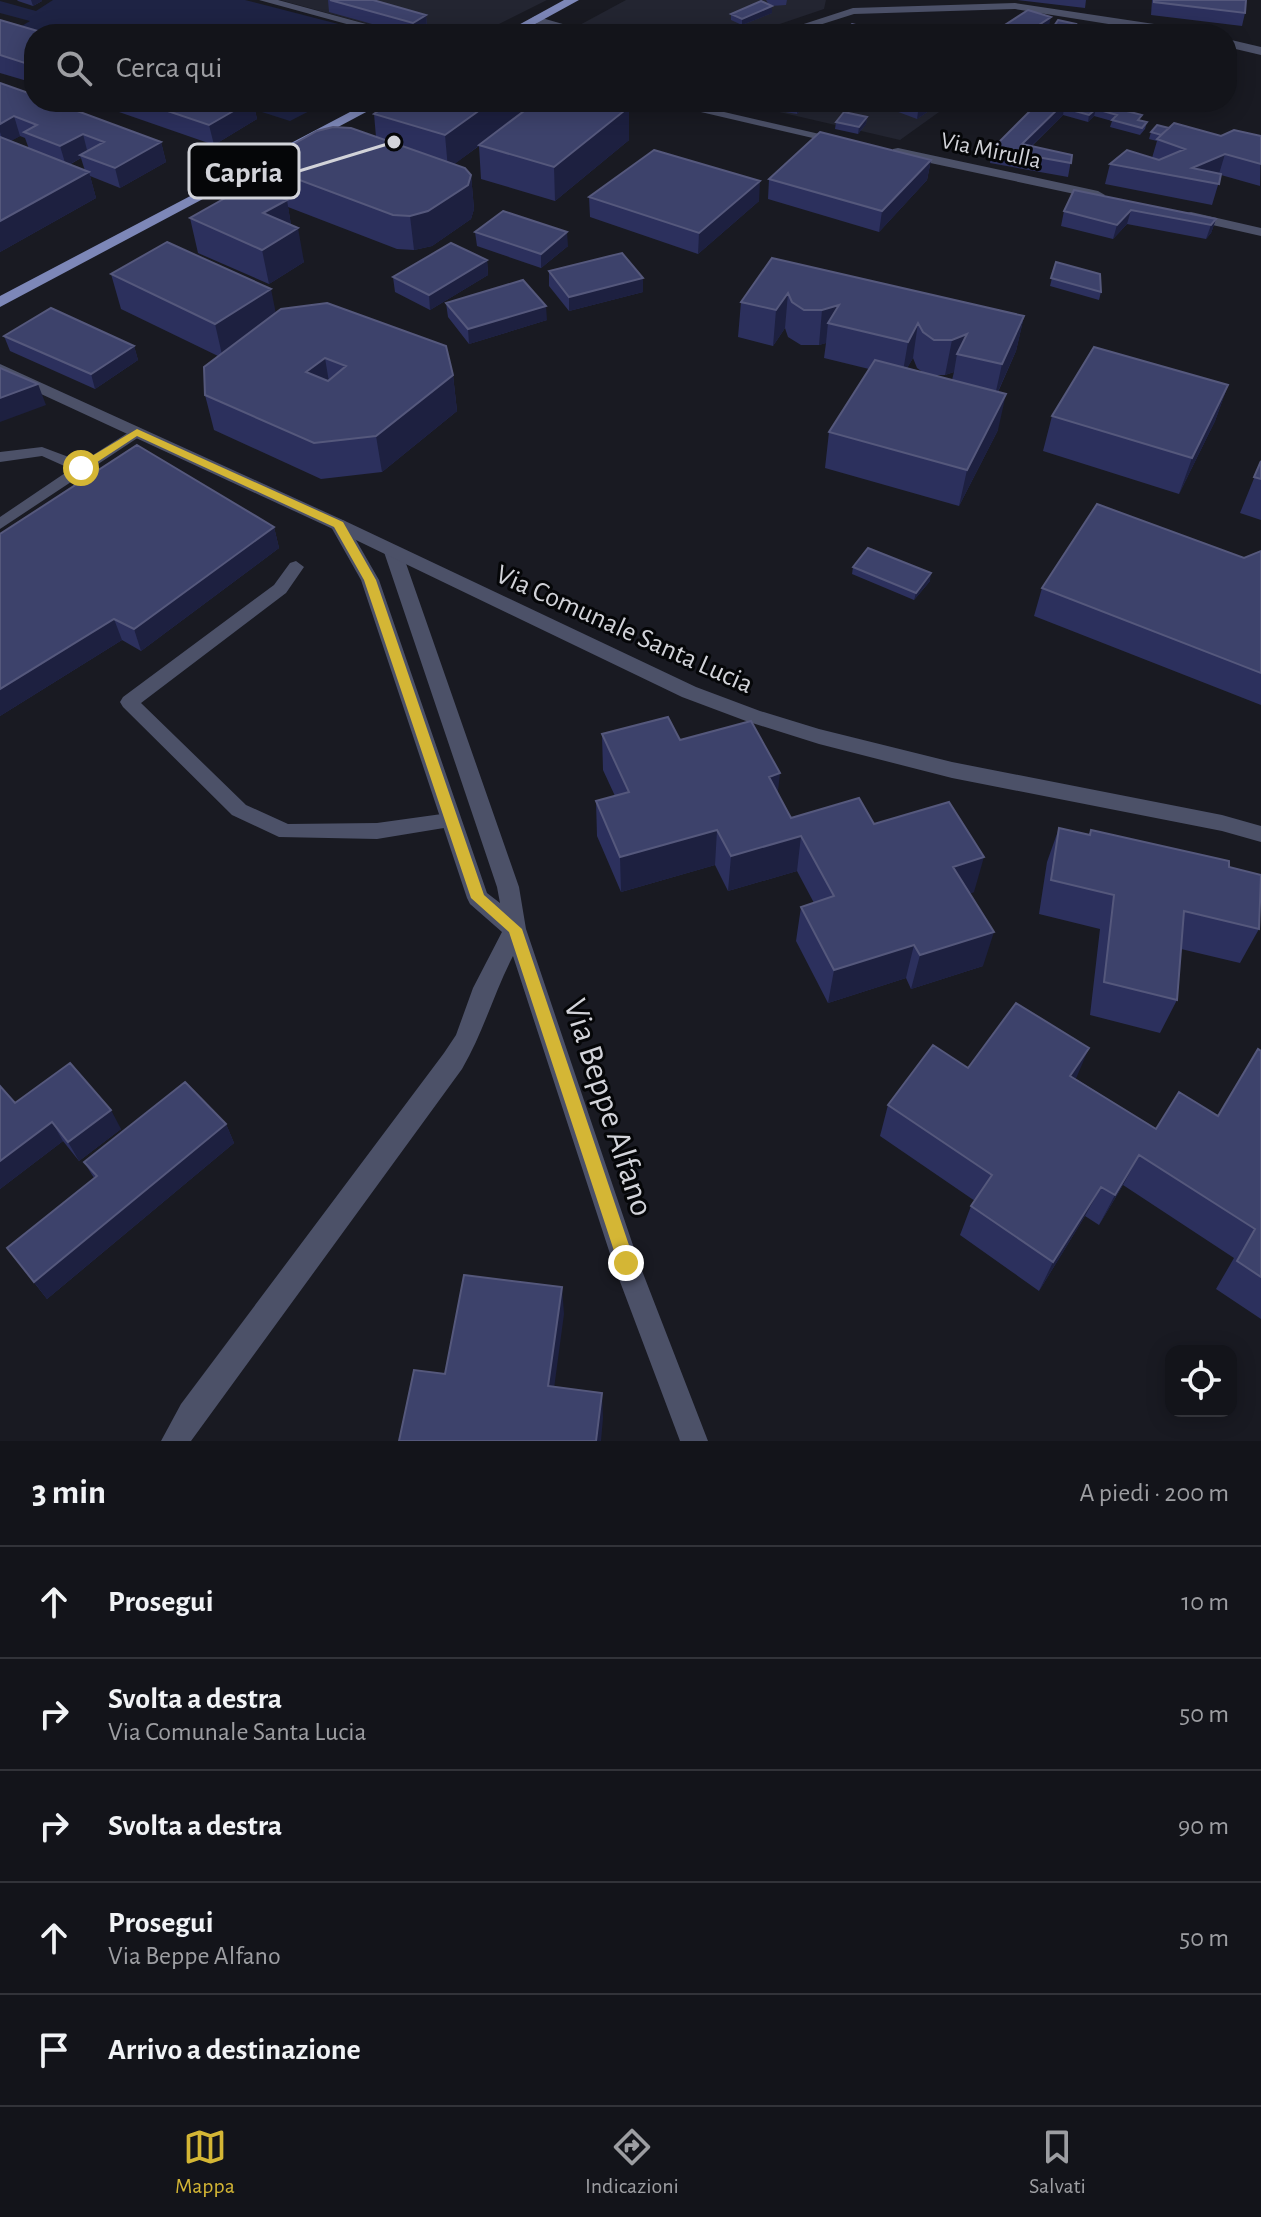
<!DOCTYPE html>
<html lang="it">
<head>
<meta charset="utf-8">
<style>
  :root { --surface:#13141a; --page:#1c1d23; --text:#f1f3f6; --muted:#9d9ea2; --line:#323339; --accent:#d4b635 }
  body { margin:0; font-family:"Alegreya Sans",sans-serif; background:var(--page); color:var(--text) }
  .controls { position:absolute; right:24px; bottom:24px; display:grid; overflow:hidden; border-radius:16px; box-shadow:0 4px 20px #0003 }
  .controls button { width:72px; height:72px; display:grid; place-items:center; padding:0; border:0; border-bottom:2px solid var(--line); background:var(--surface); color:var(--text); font:40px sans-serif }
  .stop { position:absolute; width:24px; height:24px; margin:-18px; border:6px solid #d4b635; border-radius:50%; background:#fff }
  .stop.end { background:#d4b635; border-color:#fff; box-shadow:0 2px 8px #0008 }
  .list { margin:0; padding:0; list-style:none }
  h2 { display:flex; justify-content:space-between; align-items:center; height:104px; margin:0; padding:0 32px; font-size:34px }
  h2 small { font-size:26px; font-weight:400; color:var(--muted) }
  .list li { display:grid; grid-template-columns:52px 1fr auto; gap:24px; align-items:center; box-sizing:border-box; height:112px; padding:0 32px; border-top:2px solid var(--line) }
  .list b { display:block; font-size:30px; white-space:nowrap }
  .list p { margin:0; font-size:26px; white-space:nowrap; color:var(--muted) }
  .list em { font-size:26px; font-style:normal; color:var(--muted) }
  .icon { flex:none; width:44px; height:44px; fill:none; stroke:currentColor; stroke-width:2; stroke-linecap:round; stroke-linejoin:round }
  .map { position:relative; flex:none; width:1261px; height:1441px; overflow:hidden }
  .search { position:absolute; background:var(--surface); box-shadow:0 4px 20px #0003; left:24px; right:24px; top:24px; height:88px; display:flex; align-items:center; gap:20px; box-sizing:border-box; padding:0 28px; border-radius:32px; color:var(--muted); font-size:30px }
  .sheet { height:664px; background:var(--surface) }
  nav { display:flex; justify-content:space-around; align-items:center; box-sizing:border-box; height:112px; border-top:2px solid var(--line); background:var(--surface); font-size:22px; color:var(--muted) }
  nav a { display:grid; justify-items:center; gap:4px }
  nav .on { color:var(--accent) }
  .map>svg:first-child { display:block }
  .built { fill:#232531 }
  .green { fill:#1e2344 }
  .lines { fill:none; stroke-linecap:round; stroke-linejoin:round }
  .service { fill:#4c5168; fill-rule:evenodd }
  .minor { fill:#4c5168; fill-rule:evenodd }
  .tertiary { fill:#4c5168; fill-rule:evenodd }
  .primary { fill:#7d87b8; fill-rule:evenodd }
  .wall { fill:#2c305d; fill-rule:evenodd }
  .shaded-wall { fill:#1d2040 }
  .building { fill:#3d426b; stroke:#55587c; stroke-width:2; fill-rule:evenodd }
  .route { fill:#d4b635 }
  .labels { text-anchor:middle; stroke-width:6; stroke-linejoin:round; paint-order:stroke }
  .far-street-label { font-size:24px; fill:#d2d3d9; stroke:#050608 }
  .street-label { font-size:28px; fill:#d2d3d9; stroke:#050608 }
  .near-street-label { font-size:34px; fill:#d2d3d9; stroke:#050608 }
  .leader { fill:none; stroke:#d2d3d9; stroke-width:3 }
  .callout-dot { fill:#d2d3d9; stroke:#050608; stroke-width:3 }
  .callout { fill:#050608; stroke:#d2d3d9; stroke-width:3 }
  .callout-label { font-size:30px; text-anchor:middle; font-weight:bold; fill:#d2d3d9 }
</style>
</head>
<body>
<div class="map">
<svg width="1261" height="1441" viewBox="0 0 1261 1441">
  <rect width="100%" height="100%" fill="#191a22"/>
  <path class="built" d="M280,0H547L479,34H404Z
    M626,0H826L824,9L750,34H563Z
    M736,102H953L900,140Z"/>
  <path class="green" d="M53,0H245L377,34H34L10,33L30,21L0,13V1L36,11Z
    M231,102H327L290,121Z"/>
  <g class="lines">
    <path class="service" d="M852,102L880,105L899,102L881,112Z
      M137,427L144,432L142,435L0,529V517L71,469L42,456L0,462V452L42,447L82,462Z
      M296,561L304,567L286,593L141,703L246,805L288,824L377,823L449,813L456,816L459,821L456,826L377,839L279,837L232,815L123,707L120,702L123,697L274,585L290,563Z"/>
    <path class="minor" d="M259,0H278L403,34H383Z
      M1015,3L1194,30L1200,34H1171L1015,9L854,14L791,34H773L853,8Z
      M535,16L587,31L589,34H570L531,22L529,20Z
      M1227,39L1261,47V55L1227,47Z
      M658,102H681L850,141L843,145Z
      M898,148L1098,191L1105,195L1098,199L893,155V149Z
      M1191,212L1261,228V236L1186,219V213Z
      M339,519L345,521L379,580L487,893L500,903L497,887L384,552L393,546L402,552L519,887L526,929L639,1263L708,1441H680L613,1263L513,956C494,993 483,1033 462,1069L191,1441H161L181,1404L444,1053L456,1035L473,988L502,932L470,904L467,898L361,580L330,525Z"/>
    <path class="tertiary" d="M0,364L345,521L696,687L760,711L819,729L952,762L1222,815L1261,826V842L1222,831L952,778L819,744L746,721L682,697L333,529L0,375Z"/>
    <path class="primary" d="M564,0H579L517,34H502Z
      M369,102H385L0,307V296Z"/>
  </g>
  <path class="wall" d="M17,0H42V1L33,6L18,1Z
    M328,0H373L426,15L427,28L417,34H408L329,12Z
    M766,0H787L786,5L771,6L772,13L742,25L731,20V14L769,5Z
    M1017,0H1086L1085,8Z
    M1152,0H1246L1245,13L1242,26L1151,15Z
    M0,20L34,34V83L0,73Z
    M1076,24L1072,34H1051L1052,29Z
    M0,83L161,142L166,162L120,188L90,176L96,198L0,252ZM20,136L25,138L29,149L10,141ZM81,158L85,171L69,165Z
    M116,102H253L257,119L214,145L119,112Z
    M525,102V110L629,107V140L555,201L481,179L479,146L454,164L471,175L474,209L471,219L432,246L414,250L397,249L288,207L291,225L304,262L269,284L198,253L190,218L277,196L271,163L376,137L374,114Z
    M728,102H809L797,114Z
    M894,102H942L917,119L893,110Z
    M1039,102L1096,109L1094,116L1088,122L1063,115L1032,146L1072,155L1068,177L990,163L992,149Z
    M1096,109L1147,122L1145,129L1140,135L1110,127L1112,121L1094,116Z
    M867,117L866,124L858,134L835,129L836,122Z
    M1169,128L1221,136H1261L1260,186L1221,175L1212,205L1105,184L1110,164L1152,158L1157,141L1149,139L1151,132Z
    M931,160L927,180L879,232L768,199L769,179Z
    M1074,190L1216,219L1211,233L1206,239L1127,224L1113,239L1061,226L1064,211Z
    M589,197L759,201L698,254L590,217Z
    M475,232L568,246L541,268L477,246Z
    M772,258L1024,316L1016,351L998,392V430L959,506L825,468L829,432L869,369L824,358L826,343L819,345H801L788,337L785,328L773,346L738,337L741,302ZM913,358L917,368L924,373L907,368ZM954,372L952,380L934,375H945Z
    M487,260L488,275L430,310L395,292L393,277Z
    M1056,262L1101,292L1099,300L1050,286Z
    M549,271L643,292L569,311L549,286Z
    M111,274L276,313L453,375L457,411L382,472L321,479L214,430L205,395L218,356L121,309Z
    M446,303L547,320L469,344L448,317Z
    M4,336L134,346L138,360L95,389L10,351Z
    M1228,385L1215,421L1179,494L1043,451L1052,416Z
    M1261,461V520L1240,513Z
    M274,527L279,548L141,651L122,640L0,716V534Z
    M1261,551V705L1034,616L1042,588L1244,558Z
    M853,567L930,581L914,600L852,574Z
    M602,734L680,740L778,793L791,818L874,824L974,892L969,893L983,966L911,989L906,978L828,1003L796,941L801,907L814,903L797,871L728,891L715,865L621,892L597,836L596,801L615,796L603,770Z
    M1059,828L1089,835L1091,830L1229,867L1259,929L1240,963L1181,949L1177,1000L1160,1033L1090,1015L1100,929L1039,914L1047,862Z
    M1261,1051V1319L1216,1289L1234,1258L1123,1185L1099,1225L1085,1216L1039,1291L960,1235L971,1206L975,1201L880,1136L888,1105L968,1068L1076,1079L1156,1129L1218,1116Z
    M0,1086L15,1103L121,1129L79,1161L63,1141L0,1189Z
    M226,1124L234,1143L47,1299L7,1248L94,1178L84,1162Z"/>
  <path class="shaded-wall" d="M31,0H42V1L33,6Z
    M772,6V13L742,25V19Z
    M426,15L427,28L417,34H414L413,23Z
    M1051,17L1048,30L1042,34H1025Z
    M249,102H253L257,119L214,145L209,125Z
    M491,102H525V111L448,169L445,135Z
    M798,102H809L797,114Z
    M924,102H942L917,119L919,105Z
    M1065,102H1070L1064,108L1063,115L1023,154L1022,144Z
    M629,107V140L555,201L554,167Z
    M1096,109L1094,116L1088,122L1089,115Z
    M14,116L20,136L4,145L0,132V124Z
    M867,117L866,124L858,134L859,127Z
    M83,134L88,154L80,155L81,158L66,166L60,146Z
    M161,142L166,162L120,188L115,168Z
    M1225,154L1219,174L1192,168Z
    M931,160L927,180L879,232L882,211Z
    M89,172L96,198L0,252V221Z
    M471,175L474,209L471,219L432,246L414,250L410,216Z
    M760,181L759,201L698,254L699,233Z
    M287,200L292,231L298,228L304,262L269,284L262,250L263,213Z
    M1131,210L1127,224L1113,239L1117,225Z
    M1216,219L1211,233L1206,239L1211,225Z
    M567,232L568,246L541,268V254Z
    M487,260L488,275L430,310L429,295Z
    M643,278V292L569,311V297Z
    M271,289L278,324L223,359L215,324Z
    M788,293L785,328L773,346L776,310Z
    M839,305L828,323L826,343L819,345L822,310Z
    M546,306L547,320L469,344L468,329Z
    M1024,316L1016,351L994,400L1002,364Z
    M918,323L913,358L902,377L908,342Z
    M967,334L957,354L954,372L945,375L952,340Z
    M134,346L138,360L95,389L91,374Z
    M325,358L331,394L306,372Z
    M453,375L457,411L382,472L376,436Z
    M38,384L46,405L0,422V398Z
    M1228,385L1215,421L1179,494L1192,458Z
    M1006,394L998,430L959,506L967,470Z
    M274,527L279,548L141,651L134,629Z
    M931,573L930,581L914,600L916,593Z
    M114,619L122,640L0,716V689Z
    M780,773L776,809L769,777Z
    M717,830L715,865L621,892L620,857Z
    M801,836L797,871L728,891L731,856Z
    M984,857L974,892L944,901L953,867Z
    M994,932L983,966L911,989L920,955Z
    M914,945L906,978L828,1003L834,970Z
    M1089,1048L1075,1081L1070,1076Z
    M111,1110L121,1129L79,1161L68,1142Z
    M52,1122L63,1141L0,1189V1161Z
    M226,1124L234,1143L47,1299L34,1282Z
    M1139,1155L1123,1185L1099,1225L1115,1195Z
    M1101,1187L1085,1216L1039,1291L1053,1262Z
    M562,1287L564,1314L551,1411L548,1386Z
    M602,1393L603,1418L601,1441H596Z"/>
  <path class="building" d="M330,0H373L426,15L413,23Z
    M1154,0H1246L1245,13L1154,2Z
    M761,1L772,6L742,19L731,14Z
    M1028,10L1051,17L1025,34H991Z
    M0,20L48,34H34V66L0,55Z
    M1058,20L1076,24L1071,32L1052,29Z
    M852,24L889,34H840Z
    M572,26L614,34H560Z
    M0,83L34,95V102H53L161,142L115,168L80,155L104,142L83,134L60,146L24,132L37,125L14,116L0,124Z
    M141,102H249L209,125Z
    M391,102H491L445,135L374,114Z
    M536,102H612L629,107L554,167L479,145Z
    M910,102H924L919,105Z
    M1039,102H1065L1022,144L1072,155L1071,163L992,149Z
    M1070,102L1096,109L1089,115L1064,108Z
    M1100,104L1142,115L1138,120L1147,122L1142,128L1112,120L1117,115L1096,109Z
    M844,112L867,117L859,127L836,122Z
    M1174,123L1221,136L1234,130L1261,136V164L1225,154L1192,168L1221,174L1219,184L1110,164L1127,150L1159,160L1185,149L1157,139Z
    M1157,125L1169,128L1161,135L1151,132Z
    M333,127L351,128L465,168L471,175L468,185L428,211L410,216L393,215L278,172L271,163L276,154L317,131Z
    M820,132L931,160L882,211L769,179Z
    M0,137L89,172L0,221Z
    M654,150L760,181L699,233L589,197Z
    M250,184L287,200L263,213L298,228L262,250L190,218Z
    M1074,190L1216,219L1211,225L1131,210L1117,225L1064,211Z
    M503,211L567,232L541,254L475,232Z
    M167,242L271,289L215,324L111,274Z
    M451,243L487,260L429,295L393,277Z
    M622,253L643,278L569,297L549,271Z
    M772,258L1024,316L1002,364L957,354L967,334L952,340H934L923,332L918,323L908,342L828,323L839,305L822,310H804L792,302L788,293L776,310L741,302Z
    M1056,262L1100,274L1101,292L1051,278Z
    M523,280L546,306L468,329L446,303Z
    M327,303L446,346L453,375L376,436L314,443L205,395L204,367L281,309ZM325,358L346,366L328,381L306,372Z
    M51,308L134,346L91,374L4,336Z
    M1094,347L1228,385L1192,458L1052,416Z
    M875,360L1006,394L967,470L829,432Z
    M0,368L38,384L0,398Z
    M137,445L274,527L134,629L114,619L0,689V534Z
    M1261,461V479L1254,477Z
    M1097,504L1244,558L1261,551V673L1042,588Z
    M868,548L931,573L916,593L853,567Z
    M668,717L680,740L751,721L780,773L769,777L791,818L859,798L874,824L949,802L984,857L953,867L994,932L920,955L914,945L834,970L801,907L834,896L801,836L731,856L717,830L620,857L596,801L629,792L602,734Z
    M1059,828L1090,835L1091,830L1229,861V867L1261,875L1259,929L1184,911L1177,1000L1104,982L1114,895L1051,880Z
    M1016,1003L1089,1048L1070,1076L1156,1129L1179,1092L1218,1116L1258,1049L1261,1051V1277L1237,1261L1255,1229L1139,1155L1115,1195L1101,1187L1053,1262L971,1206L992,1175L888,1105L933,1045L968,1068Z
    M70,1063L111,1110L68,1142L52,1122L0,1161V1086L15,1103Z
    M185,1082L226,1124L34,1282L7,1248L97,1176L84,1162Z
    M464,1275L562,1287L548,1386L602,1393L596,1441H399L414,1370L445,1374Z"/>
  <path class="route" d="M137,429L343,522L376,580L484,895L522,929L635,1263L632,1269L626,1271L620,1269L618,1263L509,932L471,898L364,580L334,527L137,436L85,470H77V465Z"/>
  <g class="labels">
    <g class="far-street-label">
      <text transform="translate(991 150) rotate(12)" y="8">Via Mirulla</text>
    </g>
    <g class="street-label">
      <text transform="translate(625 628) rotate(24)" y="10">Via Comunale Santa Lucia</text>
    </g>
    <g class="near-street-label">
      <text transform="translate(610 1107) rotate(72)" y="12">Via Beppe Alfano</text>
    </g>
  </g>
  <path class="leader" d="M394 142L299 171"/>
  <circle class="callout-dot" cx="394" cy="142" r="8"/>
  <rect class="callout" x="189" y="144" width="110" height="54" rx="8"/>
  <g class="callout-label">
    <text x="244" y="182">Capria</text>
  </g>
</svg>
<div class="controls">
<button><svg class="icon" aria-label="locate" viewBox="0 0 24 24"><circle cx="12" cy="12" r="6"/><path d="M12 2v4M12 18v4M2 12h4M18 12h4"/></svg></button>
</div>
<div class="stop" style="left:81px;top:468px"></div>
<div class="stop end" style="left:626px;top:1263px"></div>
<div class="search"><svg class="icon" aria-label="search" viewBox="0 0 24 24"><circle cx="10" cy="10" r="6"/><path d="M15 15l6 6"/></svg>Cerca qui</div>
</div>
<section class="sheet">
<h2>3 min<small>A piedi · 200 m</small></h2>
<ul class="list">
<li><svg class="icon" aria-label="ahead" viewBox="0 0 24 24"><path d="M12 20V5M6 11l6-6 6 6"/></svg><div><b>Prosegui</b></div><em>10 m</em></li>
<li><svg class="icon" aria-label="right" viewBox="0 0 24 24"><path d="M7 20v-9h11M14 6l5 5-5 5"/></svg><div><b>Svolta a destra</b><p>Via Comunale Santa Lucia</p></div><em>50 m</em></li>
<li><svg class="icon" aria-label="right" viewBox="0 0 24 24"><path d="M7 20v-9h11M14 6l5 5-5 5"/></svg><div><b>Svolta a destra</b></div><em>90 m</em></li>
<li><svg class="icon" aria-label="ahead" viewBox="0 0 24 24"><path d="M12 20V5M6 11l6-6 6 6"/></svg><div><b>Prosegui</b><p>Via Beppe Alfano</p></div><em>50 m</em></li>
<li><svg class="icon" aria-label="arrive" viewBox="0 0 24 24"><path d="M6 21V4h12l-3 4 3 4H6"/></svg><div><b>Arrivo a destinazione</b></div></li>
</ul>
</section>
<nav>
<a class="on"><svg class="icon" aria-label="map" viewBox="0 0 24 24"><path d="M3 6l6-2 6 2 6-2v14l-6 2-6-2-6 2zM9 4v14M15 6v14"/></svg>Mappa</a>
<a><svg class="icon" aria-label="directions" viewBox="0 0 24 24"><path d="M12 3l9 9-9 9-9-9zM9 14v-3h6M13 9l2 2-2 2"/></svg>Indicazioni</a>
<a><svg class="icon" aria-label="saved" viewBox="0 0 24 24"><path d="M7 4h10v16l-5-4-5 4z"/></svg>Salvati</a>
</nav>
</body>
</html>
